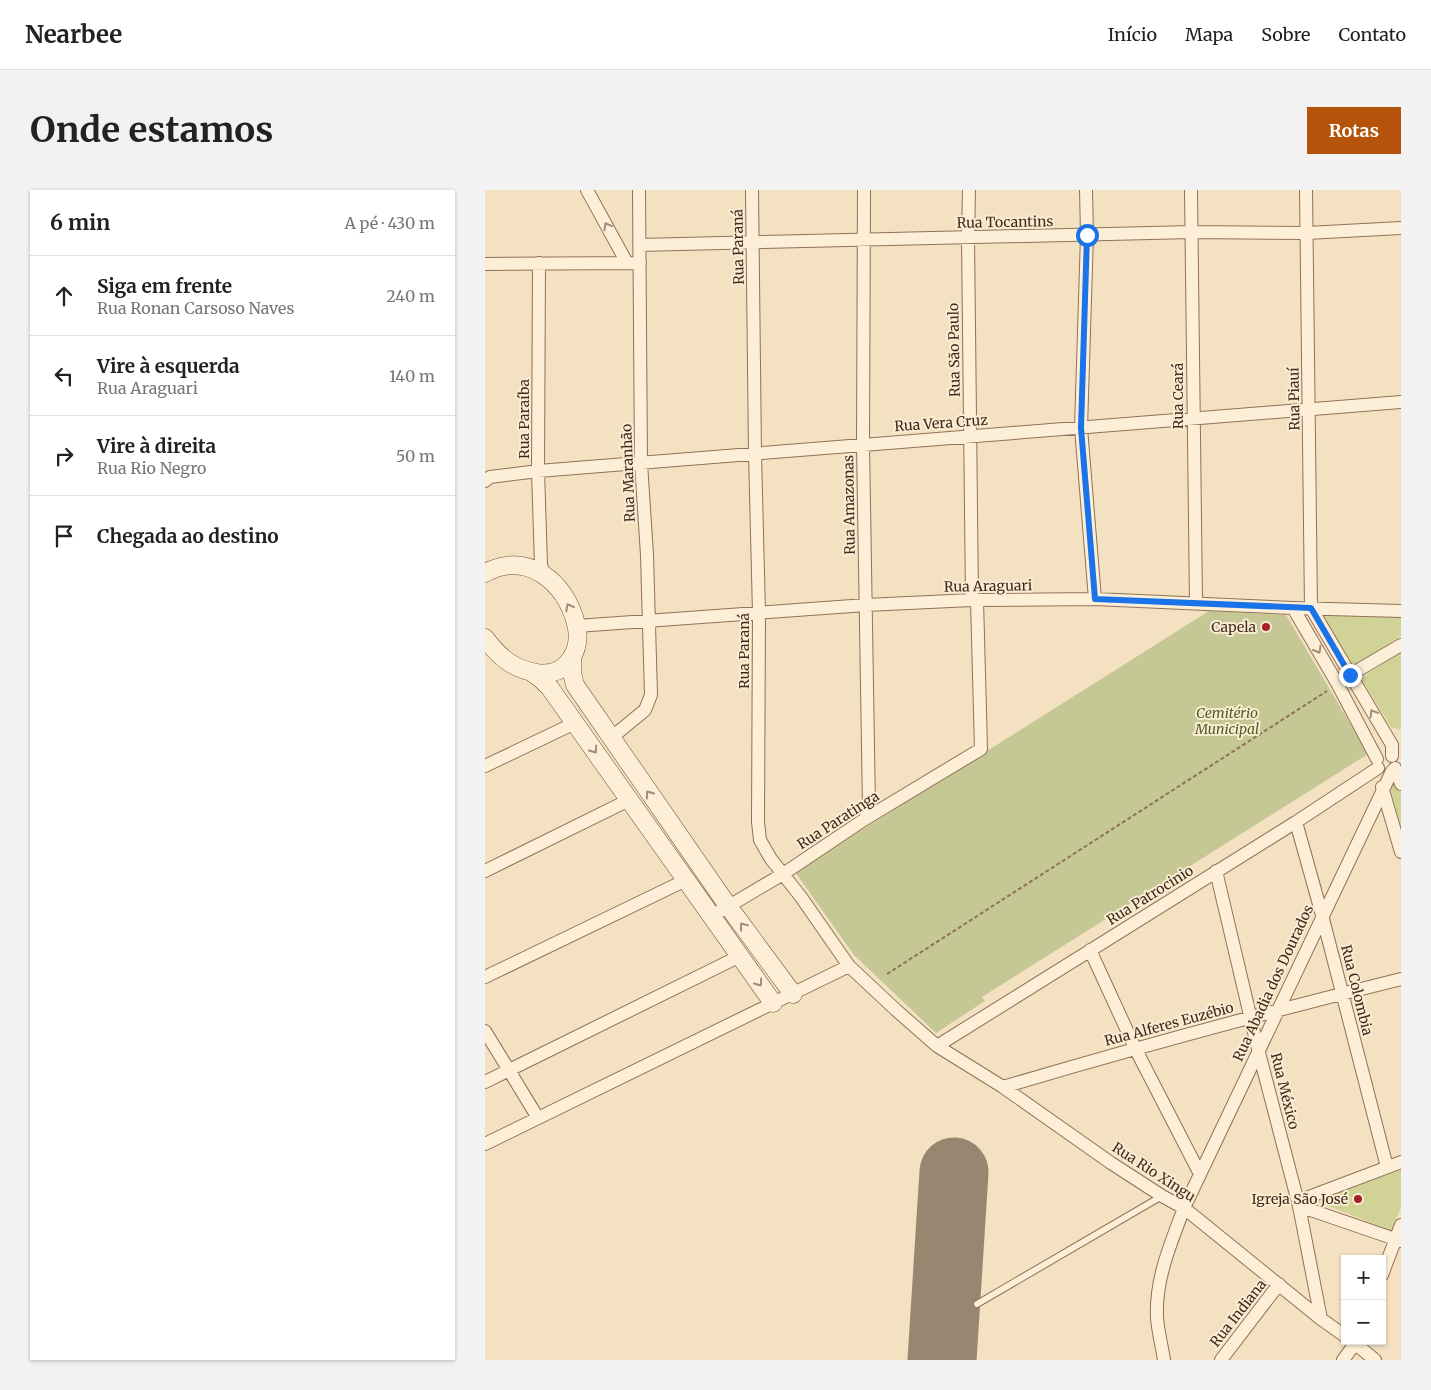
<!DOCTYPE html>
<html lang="pt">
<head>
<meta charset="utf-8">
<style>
  :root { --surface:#fff; --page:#f2f2f2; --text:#222; --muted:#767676; --line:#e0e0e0; --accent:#b45309 }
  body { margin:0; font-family:Merriweather,serif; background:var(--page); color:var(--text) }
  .controls { position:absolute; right:15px; bottom:15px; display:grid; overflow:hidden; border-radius:0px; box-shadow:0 1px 4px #0004 }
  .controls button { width:45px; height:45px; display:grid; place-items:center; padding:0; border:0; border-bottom:1px solid var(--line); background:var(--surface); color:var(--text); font:25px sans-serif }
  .stop { position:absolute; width:15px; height:15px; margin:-11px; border:4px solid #1a73e8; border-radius:50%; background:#fff }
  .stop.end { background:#1a73e8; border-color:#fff; box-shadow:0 1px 5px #0008 }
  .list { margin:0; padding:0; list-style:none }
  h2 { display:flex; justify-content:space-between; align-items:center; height:65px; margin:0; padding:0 20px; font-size:21px }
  h2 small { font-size:16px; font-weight:400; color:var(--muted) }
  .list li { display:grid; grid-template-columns:32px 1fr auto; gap:15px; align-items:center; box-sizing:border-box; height:80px; padding:0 20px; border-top:1px solid var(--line) }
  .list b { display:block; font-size:19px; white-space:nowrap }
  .list p { margin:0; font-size:16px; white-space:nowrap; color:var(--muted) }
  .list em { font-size:16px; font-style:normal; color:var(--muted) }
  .icon { flex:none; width:28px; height:28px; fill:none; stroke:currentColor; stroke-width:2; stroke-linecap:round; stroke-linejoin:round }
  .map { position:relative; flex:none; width:916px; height:1170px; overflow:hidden; border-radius:0px }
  header { display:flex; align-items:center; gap:30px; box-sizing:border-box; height:70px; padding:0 25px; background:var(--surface); border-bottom:1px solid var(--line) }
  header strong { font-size:24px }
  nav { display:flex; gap:28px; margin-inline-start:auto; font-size:18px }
  .intro { display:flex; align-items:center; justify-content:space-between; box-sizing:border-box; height:120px; padding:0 30px }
  h1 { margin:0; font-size:35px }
  .button { padding:12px 22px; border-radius:0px; background:var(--accent); color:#fff; font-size:18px; font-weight:700 }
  main { display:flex; gap:30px; padding:0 30px }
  aside { flex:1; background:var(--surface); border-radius:0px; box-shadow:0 1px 4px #0004 }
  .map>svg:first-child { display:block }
  .green { fill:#d0d395 }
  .cemetery { fill:#c5c795 }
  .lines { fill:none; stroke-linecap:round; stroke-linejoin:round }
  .runway { stroke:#988670; stroke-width:69 }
  .lane-casing { stroke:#907157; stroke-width:8 }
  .street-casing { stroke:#907157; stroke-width:14 }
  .secondary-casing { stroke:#72523a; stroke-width:19 }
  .path { stroke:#907157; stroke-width:2; stroke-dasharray:4 2.5; stroke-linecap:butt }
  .lane { stroke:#fdefd7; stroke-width:6 }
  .street { stroke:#fdefd7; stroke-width:12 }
  .secondary { stroke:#fdefd7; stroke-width:18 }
  .oneway { stroke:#9e8d7a }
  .route { stroke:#1a73e8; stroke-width:6 }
  .poi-dot { fill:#a71f29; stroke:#faecd3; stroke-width:2 }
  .labels { text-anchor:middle; stroke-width:4; stroke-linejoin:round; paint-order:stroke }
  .street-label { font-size:14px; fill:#3e2b1d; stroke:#faecd3 }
  .poi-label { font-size:14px; fill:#3e2b1d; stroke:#faecd3; text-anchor:end }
  .park-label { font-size:14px; font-style:italic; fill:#525d21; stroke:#faecd3 }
</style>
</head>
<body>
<header>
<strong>Nearbee</strong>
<nav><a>Início</a><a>Mapa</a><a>Sobre</a><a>Contato</a></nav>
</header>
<div class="intro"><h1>Onde estamos</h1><a class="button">Rotas</a></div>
<main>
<aside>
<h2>6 min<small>A pé · 430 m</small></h2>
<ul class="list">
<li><svg class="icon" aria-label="ahead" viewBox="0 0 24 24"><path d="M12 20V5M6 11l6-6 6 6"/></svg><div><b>Siga em frente</b><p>Rua Ronan Carsoso Naves</p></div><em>240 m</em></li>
<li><svg class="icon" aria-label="left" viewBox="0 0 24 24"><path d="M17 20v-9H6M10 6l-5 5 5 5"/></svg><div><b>Vire à esquerda</b><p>Rua Araguari</p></div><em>140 m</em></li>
<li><svg class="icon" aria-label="right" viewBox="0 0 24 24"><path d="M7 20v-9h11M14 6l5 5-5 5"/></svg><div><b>Vire à direita</b><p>Rua Rio Negro</p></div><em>50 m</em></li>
<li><svg class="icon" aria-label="arrive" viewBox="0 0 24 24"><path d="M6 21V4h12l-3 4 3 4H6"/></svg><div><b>Chegada ao destino</b></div></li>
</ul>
</aside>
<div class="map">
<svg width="916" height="1170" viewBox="0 0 916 1170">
  <rect width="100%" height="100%" fill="#f3e1c2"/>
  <path class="green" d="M835,422L916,427V446L869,476Z
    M916,462V538L915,540L906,537L876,488Z
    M909,592L916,603V639L904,595Z
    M916,977V1017L907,1040H905L833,1012V1009Z"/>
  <path class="cemetery" d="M724,421L801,425L883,564L497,807L500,811L451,843L369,765L310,682Z"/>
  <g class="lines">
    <path class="runway" d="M457,1170L469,982"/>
    <defs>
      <path id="lane" d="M492,1114L677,1006"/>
      <path id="street" d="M102,0L142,73
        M267,0L270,264L274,423L273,632L275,650L286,669L316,707L364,776L411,820L452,856L518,897L626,973L677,1006L699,1018L836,1129L860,1146
        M379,0L378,254L384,618L380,629
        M484,0L483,47L487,410
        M601,0L602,45L596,238L610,409
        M706,0L711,413
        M821,0L826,418L907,555V566
        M154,55L707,42L822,43L916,38
        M54,73L53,281L56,375L59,384
        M0,74L155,73
        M0,291L5,287L53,281L916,212
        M808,418L852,493L892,569
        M92,436L381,415L487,410L610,409L808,418L916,421
        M858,489L916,455
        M126,548L160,520L166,505L162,365L156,273L154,0
        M0,576L90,533
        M910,578L916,594
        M897,597L916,662
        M811,632L837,725L902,977
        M0,681L144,610
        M731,681L773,859L814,1016L836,1129
        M227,726L298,684L380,629L496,559L492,410
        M605,760L650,858L715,984
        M0,787L201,690
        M0,841L53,928
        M452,856L811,632L893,578
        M0,892L255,766
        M518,897C650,858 782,822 916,789
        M0,954L364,776
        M813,1011L916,972
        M814,1016L916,1051
        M897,1085L916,1035
        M867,1151L890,1170
        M679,1170C677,1156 673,1142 672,1128C670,1089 686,1053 699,1018L907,581
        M736,1170L794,1094
        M858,1170L872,1151"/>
      <path id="secondary" d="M0,383C42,360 81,392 91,434C98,460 81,488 52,483C28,479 14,467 0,448
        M87,467V483L90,495L243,716L308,804
        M46,482L56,489L65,498L288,813"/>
    </defs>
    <use href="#lane" class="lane-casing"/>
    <use href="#street" class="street-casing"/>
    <use href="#secondary" class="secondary-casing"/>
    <path class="path" d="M402,784L842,501"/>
    <use href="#lane" class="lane"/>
    <use href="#street" class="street"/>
    <use href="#secondary" class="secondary"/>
  </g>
  <defs><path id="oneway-chevron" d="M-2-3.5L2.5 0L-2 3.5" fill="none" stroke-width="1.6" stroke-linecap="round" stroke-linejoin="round" transform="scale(1.25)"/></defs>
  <g class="oneway">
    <use href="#oneway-chevron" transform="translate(122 36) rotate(-119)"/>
    <use href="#oneway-chevron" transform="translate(84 417) rotate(-118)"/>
    <use href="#oneway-chevron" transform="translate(833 460) rotate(60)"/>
    <use href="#oneway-chevron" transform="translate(888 523) rotate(-121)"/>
    <use href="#oneway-chevron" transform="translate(109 560) rotate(55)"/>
    <use href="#oneway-chevron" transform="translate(164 604) rotate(-125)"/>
    <use href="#oneway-chevron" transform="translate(258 736) rotate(-127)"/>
    <use href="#oneway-chevron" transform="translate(274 793) rotate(55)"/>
  </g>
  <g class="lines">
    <path class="route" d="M602,45L596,238L610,409L826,418L865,485"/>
  </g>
  <g class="poi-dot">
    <circle cx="781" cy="437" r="5"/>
    <circle cx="873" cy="1009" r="5"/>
  </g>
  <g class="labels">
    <g class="street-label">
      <text transform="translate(520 32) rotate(-1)" y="5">Rua Tocantins</text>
      <text transform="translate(253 57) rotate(-91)" y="5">Rua Paraná</text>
      <text transform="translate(469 160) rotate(-91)" y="5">Rua São Paulo</text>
      <text transform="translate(693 206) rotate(-90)" y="5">Rua Ceará</text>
      <text transform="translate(809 209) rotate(-91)" y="5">Rua Piauí</text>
      <text transform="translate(39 229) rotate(-90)" y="5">Rua Paraíba</text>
      <text transform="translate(456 233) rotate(-4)" y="5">Rua Vera Cruz</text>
      <text transform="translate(143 283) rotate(-92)" y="5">Rua Maranhão</text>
      <text transform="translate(364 315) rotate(-91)" y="5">Rua Amazonas</text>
      <text transform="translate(503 396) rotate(-1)" y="5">Rua Araguari</text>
      <text transform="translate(259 461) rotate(-90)" y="5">Rua Paraná</text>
      <text transform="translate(353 630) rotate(-33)" y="5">Rua Paratinga</text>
      <text transform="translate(665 705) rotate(-32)" y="5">Rua Patrocinio</text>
      <text transform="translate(788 793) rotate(-65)" y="5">Rua Abadia dos Dourados</text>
      <text transform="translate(872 800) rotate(76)" y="5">Rua Colombia</text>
      <text transform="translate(684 834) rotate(-15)" y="5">Rua Alferes Euzébio</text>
      <text transform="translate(800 901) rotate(76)" y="5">Rua México</text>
      <text transform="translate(669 982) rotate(33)" y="5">Rua Rio Xingu</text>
      <text transform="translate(753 1123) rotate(-52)" y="5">Rua Indiana</text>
    </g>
    <g class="poi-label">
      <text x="771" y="442">Capela</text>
      <text x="863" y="1014">Igreja São José</text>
    </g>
    <g class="park-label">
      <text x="742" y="528">Cemitério<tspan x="742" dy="16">Municipal</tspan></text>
    </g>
  </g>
</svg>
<div class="controls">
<button>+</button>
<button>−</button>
</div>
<div class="stop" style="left:602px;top:45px"></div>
<div class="stop end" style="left:865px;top:485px"></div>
</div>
</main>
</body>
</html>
